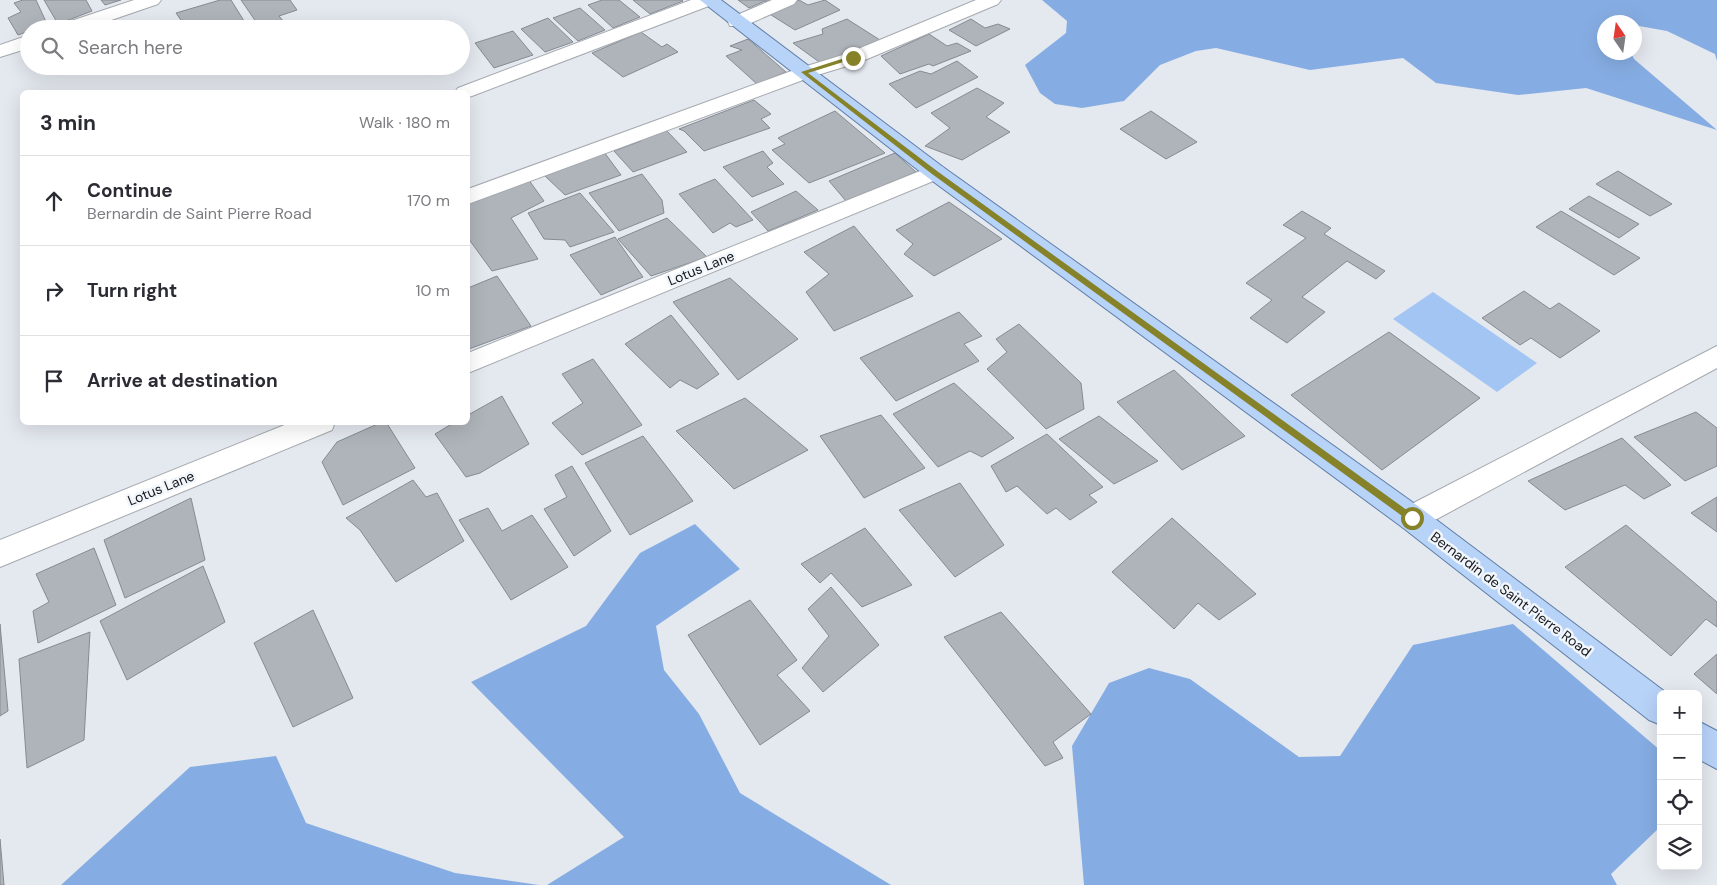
<!DOCTYPE html>
<html lang="en">
<head>
<meta charset="utf-8">
<style>
  :root { --surface:#fff; --page:#f2f2f3; --text:#2b2b33; --muted:#7c7c81; --line:#e1e1e2 }
  body { margin:0; font-family:"DM Sans",sans-serif; background:var(--page); color:var(--text) }
  .controls { position:absolute; right:15px; bottom:15px; display:grid; overflow:hidden; border-radius:8px; box-shadow:0 5px 20px #0002 }
  .controls button { width:45px; height:45px; display:grid; place-items:center; padding:0; border:0; border-bottom:1px solid var(--line); background:var(--surface); color:var(--text); font:25px sans-serif }
  .compass { position:absolute; left:1597px; top:15px; width:45px; height:45px; border-radius:50%; background:var(--surface); box-shadow:0 5px 20px #0002; rotate:347deg }
  .stop { position:absolute; width:15px; height:15px; margin:-11px; border:4px solid #86822a; border-radius:50%; background:#fff }
  .stop.end { background:#86822a; border-color:#fff; box-shadow:0 1px 5px #0008 }
  .list { margin:0; padding:0; list-style:none }
  h2 { display:flex; justify-content:space-between; align-items:center; height:65px; margin:0; padding:0 20px; font-size:21px }
  h2 small { font-size:16px; font-weight:400; color:var(--muted) }
  .list li { display:grid; grid-template-columns:32px 1fr auto; gap:15px; align-items:center; box-sizing:border-box; height:90px; padding:0 20px; border-top:1px solid var(--line) }
  .list b { display:block; font-size:19px; white-space:nowrap }
  .list p { margin:0; font-size:16px; white-space:nowrap; color:var(--muted) }
  .list em { font-size:16px; font-style:normal; color:var(--muted) }
  .icon { flex:none; width:28px; height:28px; fill:none; stroke:currentColor; stroke-width:2; stroke-linecap:round; stroke-linejoin:round }
  .map { position:relative; flex:none; width:1717px; height:885px; overflow:hidden }
  .search { position:absolute; background:var(--surface); box-shadow:0 5px 20px #0002; left:20px; top:20px; width:450px; height:55px; display:flex; align-items:center; gap:12px; box-sizing:border-box; padding:0 18px; border-radius:28px; color:var(--muted); font-size:19px }
  .panel { position:absolute; background:var(--surface); box-shadow:0 5px 20px #0002; left:20px; top:90px; width:450px; height:335px; border-radius:8px }
  .map>svg:first-child { display:block }
  .green { fill:#a2c5f4 }
  .forest { fill:#86ade3 }
  .building { fill:#afb4ba; stroke:#868b91 }
  .lines { fill:none; stroke-linecap:round; stroke-linejoin:round }
  .minor-casing { stroke:#a5a9af; stroke-width:2 }
  .major-casing { stroke:#607ea7; stroke-width:2 }
  .minor { fill:#fff; fill-rule:evenodd }
  .major { fill:#b8d3f8; fill-rule:evenodd }
  .route { fill:#86822a }
  .labels { text-anchor:middle; stroke-width:5; stroke-linejoin:round; paint-order:stroke }
  .street-label { font-size:14px; fill:#16181a; stroke:#f1f6fc }
</style>
</head>
<body>
<div class="map">
<svg width="1717" height="885" viewBox="0 0 1717 885">
  <rect width="100%" height="100%" fill="#e4e8ef"/>
  <path class="green" d="M1433,292L1537,363L1497,392L1393,319Z"/>
  <path class="forest" d="M1042,0H1717V61L1715,54L1667,31L1639,26L1635,34L1634,22H1604V52L1631,53L1634,59L1717,130L1586,88L1518,95L1436,83L1403,58L1310,70L1216,48L1196,51L1160,65L1124,101L1082,108L1055,104L1040,93L1025,65L1066,33L1067,21Z
    M695,524L740,569L656,626L664,670L699,714L740,793L891,885H547L624,837L471,682L586,626L640,553Z
    M1513,624L1661,751V826L1611,874L1617,885H1084L1072,746L1109,683L1149,668L1190,679L1299,757L1340,756L1413,645Z
    M276,756L306,823L455,873L539,885H61L190,767Z"/>
  <path class="building" d="M23,0H36L48,26L29,29V31L18,35L8,18L21,12L14,3Z
    M44,0H86L92,11L58,24Z
    M101,0H121L105,5Z
    M220,0H231L249,29H187L176,13Z
    M241,0H290L297,10L279,16L284,22L261,29Z
    M602,0H619L640,17L613,28L588,5Z
    M633,0H682L683,1L650,14Z
    M738,0H778L770,4L765,1L749,8Z
    M799,0L808,5L825,0L840,10L795,30L768,13Z
    M580,8L605,30L578,41L553,18Z
    M548,18L573,42L545,52L521,29Z
    M847,19L880,40L870,46L822,64L793,43L823,34L822,29Z
    M971,19L985,28L998,24L1010,29L976,46L949,30Z
    M108,24L176,27L175,29H109Z
    M513,31L533,55L494,68L475,43Z
    M641,32L662,47L667,44L678,52L623,77L592,53Z
    M929,34L947,46L957,43L971,51L933,66L929,64L900,74L881,56Z
    M748,39L786,72L757,84L726,56L742,50L730,46Z
    M957,61L978,77L916,108L889,84L920,71L931,74Z
    M977,88L1004,103L986,117L1010,132L962,160L925,146L950,128L931,113Z
    M754,100L771,114L761,119L770,128L704,151L684,131L679,129Z
    M835,111L885,153L809,183L772,150L785,144L778,138Z
    M1151,111L1197,142L1166,159L1120,129Z
    M665,129L687,152L633,172L614,151L641,141L639,139Z
    M763,151L773,163L767,167L784,184L752,197L723,167Z
    M604,152L621,175L565,195L545,176Z
    M895,153L916,172L846,201L829,181Z
    M1618,171L1672,204L1650,216L1596,184Z
    M642,174L662,200L664,213L619,231L589,193Z
    M528,179L544,201L511,218L538,259L492,271L468,238V203Z
    M715,179L753,220L736,227L730,223L713,233L679,194Z
    M796,191L818,210L768,231L751,212Z
    M580,193L614,232L570,247L565,240L544,239L528,213Z
    M1589,196L1639,224L1619,238L1569,209Z
    M949,202L1002,239L934,276L904,254L913,244L896,230Z
    M1302,211L1331,228L1324,234L1385,271L1376,279L1347,261L1302,297L1325,312L1287,343L1250,318L1272,300L1246,283L1306,238L1283,225Z
    M1561,211L1640,258L1614,275L1536,227Z
    M667,218L707,257L651,276L618,239Z
    M854,226L913,296L834,331L806,292L829,274L804,252Z
    M615,237L643,277L601,295L570,255Z
    M497,276L531,326L469,349L468,288Z
    M730,278L798,339L738,380L673,302Z
    M1524,291L1550,309L1559,303L1600,331L1560,358L1531,338L1520,345L1482,318Z
    M959,312L982,336L964,344L979,361L896,401L860,358Z
    M671,315L719,374L697,389L680,380L670,388L625,344Z
    M1019,324L1081,383L1084,409L1046,429L987,369L1007,352L996,339Z
    M1389,332L1480,398L1382,470L1291,395Z
    M593,359L642,425L582,455L552,423L583,403L562,374Z
    M1174,370L1245,436L1182,470L1117,402Z
    M954,383L1014,438L982,457L970,451L938,467L893,414Z
    M502,396L529,444L480,473L466,477L435,434L455,422H468V415Z
    M745,398L808,450L734,489L676,431Z
    M1696,412L1717,428V466L1685,481L1634,437Z
    M881,415L925,468L864,498L820,436Z
    M1099,416L1158,461L1114,484L1059,439Z
    M382,422H386L415,468L343,505L322,462L337,442Z
    M1047,434L1103,487L1089,495L1097,502L1070,520L1056,508L1047,514L1017,486L1006,492L991,466Z
    M643,436L693,501L630,535L585,463Z
    M1622,438L1671,485L1644,499L1625,485L1565,510L1528,481Z
    M572,466L611,531L574,556L544,509L567,497L555,475Z
    M413,480L426,497L437,493L464,541L396,582L360,530L346,518Z
    M960,483L1004,545L955,577L899,510Z
    M1717,497V532L1691,513Z
    M191,498L205,560L125,598L104,540Z
    M488,508L502,531L532,515L568,567L511,600L459,520Z
    M1172,518L1256,594L1219,620L1198,603L1174,629L1112,572Z
    M1626,525L1717,602V627L1706,619L1671,656L1565,567Z
    M865,528L912,585L862,607L831,573L820,583L801,564Z
    M94,548L116,605L38,643L33,611L49,602L36,574Z
    M203,566L225,622L127,680L100,621Z
    M831,587L879,645L823,692L802,668L829,636L808,609Z
    M750,600L797,660L777,675L810,711L760,745L688,635Z
    M313,610L353,698L293,727L254,643Z
    M1001,612L1091,714L1053,742L1063,758L1045,766L944,637Z
    M0,624L8,711L0,716Z
    M90,632L84,740L27,768L19,659Z
    M1717,654V694L1694,674Z
    M0,839L4,885H0Z"/>
  <g class="lines">
    <defs>
      <path id="minor" d="M134,0H161L158,4L85,29H57L59,25Z
        M691,0H717L714,4L472,96L468,97V92H455L458,88Z
        M772,0H797L794,4L744,26H730L728,22L730,18Z
        M976,0H1001L998,4L860,62L811,77L468,204V189L797,69L846,54Z
        M29,35V48L0,57V45Z
        M935,165L943,167L946,172L943,177L468,373V353Z
        M1717,346V368L1422,527L1412,530L1402,527L1397,518L1402,509Z
        M292,422H335L332,430L0,567V540Z"/>
      <path id="major" d="M700,0H721L943,167L1422,509L1668,694H1661V725L1649,720L1402,527L927,177Z
        M1698,721L1717,731V769L1698,759Z"/>
    </defs>
    <use href="#minor" class="minor-casing"/>
    <use href="#major" class="major-casing"/>
    <use href="#minor" class="minor"/>
    <use href="#major" class="major"/>
  </g>
  <path class="route" d="M851,56L856,58L808,73L937,171L1415,516V521H1409L932,174L801,72Z"/>
  <g class="labels">
    <g class="street-label">
      <text transform="translate(701 268) rotate(-22)" y="5">Lotus Lane</text>
      <text transform="translate(161 488) rotate(-22)" y="5">Lotus Lane</text>
      <text transform="translate(1511 594) rotate(37)" y="5">Bernardin de Saint Pierre Road</text>
    </g>
  </g>
</svg>
<div class="controls">
<button>+</button>
<button>−</button>
<button><svg class="icon" aria-label="locate" viewBox="0 0 24 24"><circle cx="12" cy="12" r="6"/><path d="M12 2v4M12 18v4M2 12h4M18 12h4"/></svg></button>
<button><svg class="icon" aria-label="layers" viewBox="0 0 24 24"><path d="M12 4l9 5-9 5-9-5zM3 14l9 5 9-5"/></svg></button>
</div>
<svg class="compass" viewBox="-18 -18 36 36"><path d="M0-13l5 13h-10z" fill="#e53935"/><path d="M0 13l5-13h-10z" fill="#7c7c81"/></svg>
<div class="stop" style="left:1412px;top:518px"></div>
<div class="stop end" style="left:853px;top:58px"></div>
<div class="search"><svg class="icon" aria-label="search" viewBox="0 0 24 24"><circle cx="10" cy="10" r="6"/><path d="M15 15l6 6"/></svg>Search here</div>
<section class="panel">
<h2>3 min<small>Walk · 180 m</small></h2>
<ul class="list">
<li><svg class="icon" aria-label="ahead" viewBox="0 0 24 24"><path d="M12 20V5M6 11l6-6 6 6"/></svg><div><b>Continue</b><p>Bernardin de Saint Pierre Road</p></div><em>170 m</em></li>
<li><svg class="icon" aria-label="right" viewBox="0 0 24 24"><path d="M7 20v-9h11M14 6l5 5-5 5"/></svg><div><b>Turn right</b></div><em>10 m</em></li>
<li><svg class="icon" aria-label="arrive" viewBox="0 0 24 24"><path d="M6 21V4h12l-3 4 3 4H6"/></svg><div><b>Arrive at destination</b></div></li>
</ul>
</section>
</div>
</body>
</html>
